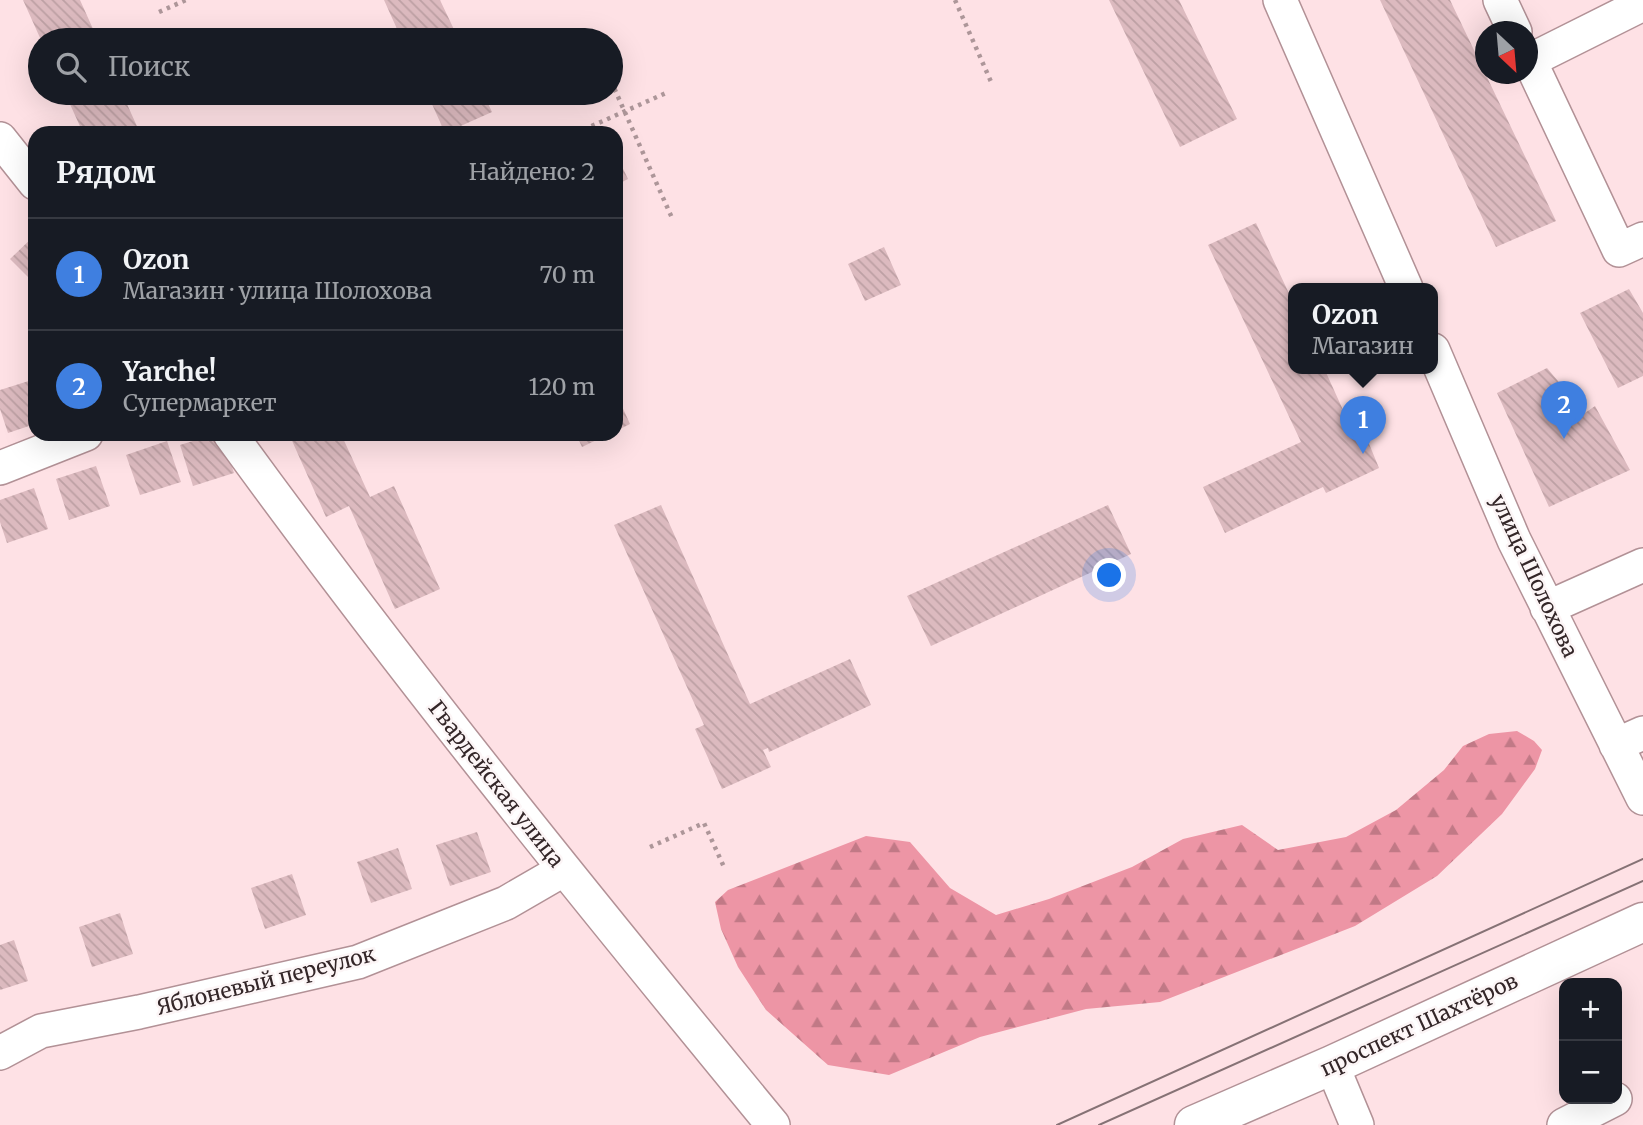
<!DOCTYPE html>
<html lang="ru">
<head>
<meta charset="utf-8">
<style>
  :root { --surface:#171b24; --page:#20242c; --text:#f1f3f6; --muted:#9ea1a6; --line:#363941; --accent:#8c9099 }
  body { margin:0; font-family:Merriweather,serif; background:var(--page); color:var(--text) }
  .controls { position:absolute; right:21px; bottom:21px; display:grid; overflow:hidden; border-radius:14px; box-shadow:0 7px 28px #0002 }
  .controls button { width:63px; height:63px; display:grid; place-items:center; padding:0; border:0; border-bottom:2px solid var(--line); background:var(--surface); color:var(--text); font:35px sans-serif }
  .compass { position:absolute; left:1475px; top:21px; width:63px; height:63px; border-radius:50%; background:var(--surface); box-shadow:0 7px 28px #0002; rotate:154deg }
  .you { position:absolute; left:1110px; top:576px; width:24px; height:24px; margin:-18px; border:5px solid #fff; border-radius:50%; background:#1a73e8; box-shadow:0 0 0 10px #1a73e833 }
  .badge { display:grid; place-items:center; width:46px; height:46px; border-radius:50%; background:var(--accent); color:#fff; font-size:23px; font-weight:700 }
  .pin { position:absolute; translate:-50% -58px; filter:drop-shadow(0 2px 4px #0008) }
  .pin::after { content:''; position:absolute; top:37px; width:24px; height:21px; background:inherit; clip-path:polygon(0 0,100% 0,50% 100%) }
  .popup { position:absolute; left:1288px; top:283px; width:150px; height:91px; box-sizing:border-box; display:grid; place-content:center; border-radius:14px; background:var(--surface); filter:drop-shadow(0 2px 5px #0005); font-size:23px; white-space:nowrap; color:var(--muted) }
  .popup b { font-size:26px; color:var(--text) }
  .popup::after { content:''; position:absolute; left:50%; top:100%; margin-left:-14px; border:14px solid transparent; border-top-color:var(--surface) }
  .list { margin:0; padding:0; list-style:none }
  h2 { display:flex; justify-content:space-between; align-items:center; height:91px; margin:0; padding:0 28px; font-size:30px }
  h2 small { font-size:23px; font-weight:400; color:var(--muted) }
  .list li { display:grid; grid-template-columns:46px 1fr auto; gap:21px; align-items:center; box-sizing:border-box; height:112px; padding:0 28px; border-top:2px solid var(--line) }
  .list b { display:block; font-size:26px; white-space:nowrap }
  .list p { margin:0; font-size:23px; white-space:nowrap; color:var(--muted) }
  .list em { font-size:23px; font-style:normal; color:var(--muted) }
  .icon { flex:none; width:38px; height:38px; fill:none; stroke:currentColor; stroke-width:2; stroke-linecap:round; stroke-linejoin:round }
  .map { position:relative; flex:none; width:1643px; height:1125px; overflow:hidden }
  .search { position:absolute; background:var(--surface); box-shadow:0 7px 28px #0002; left:28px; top:28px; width:595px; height:77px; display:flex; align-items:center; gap:18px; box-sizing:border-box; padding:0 24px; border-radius:38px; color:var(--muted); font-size:26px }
  .panel { position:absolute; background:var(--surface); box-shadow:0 7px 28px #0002; left:28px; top:126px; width:595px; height:315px; border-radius:21px }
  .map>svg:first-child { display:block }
  .forest { fill:url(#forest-firs) }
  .building { fill:url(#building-back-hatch) }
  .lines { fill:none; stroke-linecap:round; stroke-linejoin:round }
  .minor-casing { stroke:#b29196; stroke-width:36 }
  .major-casing { stroke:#b29196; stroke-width:41 }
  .path { stroke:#ad9699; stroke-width:4.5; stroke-dasharray:3.5 5; stroke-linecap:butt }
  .minor { stroke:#fff; stroke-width:33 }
  .major { stroke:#fff; stroke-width:38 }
  .tram { stroke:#867275; stroke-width:2 }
  .labels { text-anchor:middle; stroke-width:5; stroke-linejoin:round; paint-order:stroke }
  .street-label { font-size:21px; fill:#332628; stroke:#fcf5f6 }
</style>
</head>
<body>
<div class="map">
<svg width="1643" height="1125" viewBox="0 0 1643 1125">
  <defs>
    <pattern id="forest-firs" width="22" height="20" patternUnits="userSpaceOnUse" patternTransform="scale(1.75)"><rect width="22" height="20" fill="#ed95a5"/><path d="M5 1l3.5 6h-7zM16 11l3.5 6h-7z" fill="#c17986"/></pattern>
    <pattern id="building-back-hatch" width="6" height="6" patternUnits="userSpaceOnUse" patternTransform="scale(1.75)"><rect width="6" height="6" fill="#dcbabf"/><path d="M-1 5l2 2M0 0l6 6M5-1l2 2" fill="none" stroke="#bda0a4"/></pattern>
  </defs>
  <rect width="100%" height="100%" fill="#fee1e5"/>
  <path class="forest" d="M1517,731L1534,741L1542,750L1535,769L1502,814L1437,876L1355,926L1160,1002L1086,1009L980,1037L889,1075L828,1065L766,1010L738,967L721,929L715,902L728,890L866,836L910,842L950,888L996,915L1049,899L1132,867L1183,839L1242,825L1278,850L1346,837L1396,810L1444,770L1463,746L1489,734Z"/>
  <path class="building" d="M23,0H80L98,40H41Z
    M384,0H440L459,40H402Z
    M1109,0H1179L1237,119L1180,147Z
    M1380,0H1450L1556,221L1496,247Z
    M65,93H122L140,133H83Z
    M427,93H483L492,112L445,133Z
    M616,154L628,179L616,185Z
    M1256,223L1293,302V368H1324L1348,421L1358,417L1379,468L1326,493L1323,487L1225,533L1203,487L1301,442L1208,245Z
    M35,235V284L10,259Z
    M884,247L901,285L865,301L848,264Z
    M1629,289L1643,313V376L1618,388L1580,313Z
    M1547,368L1585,413L1595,406L1630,470L1549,507L1497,393Z
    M35,379V424L8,433L0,409V390Z
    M616,393L630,424L616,431Z
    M215,434H221L234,473L193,486L180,445Z
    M289,434H341L370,497L394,486L440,589L395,609L349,506L326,517Z
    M576,434H609L582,447Z
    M167,441L181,482L140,495L126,455Z
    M96,466L110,506L69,520L56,479Z
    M34,488L48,529L7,543L0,522V500Z
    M661,505L750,704L850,659L871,705L769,752L768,748L763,750L771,767L722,789L695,729L704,725L614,525Z
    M1108,505L1131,554L931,646L907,596Z
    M477,832L491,872L450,886L436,845Z
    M398,848L412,889L371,903L357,862Z
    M292,874L306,915L265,929L251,888Z
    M120,913L133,954L92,967L79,927Z
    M14,940L28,981L0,990V945Z"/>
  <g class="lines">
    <defs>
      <path id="minor" d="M1280,0L1406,288
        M1500,0L1515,32
        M1528,57L1619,250L1643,239
        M1529,61L1643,4
        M0,139L35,183
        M1433,350L1514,540L1643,798
        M230,434C402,671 587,899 773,1125
        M0,468L86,434
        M1547,608L1643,565
        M1616,745L1643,733
        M0,1053L41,1031L139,1012L358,962L506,903L563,870
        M1332,1065L1357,1125
        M1564,1125L1615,1099"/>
      <path id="major" d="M1194,1125L1332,1065L1643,922"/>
    </defs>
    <use href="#minor" class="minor-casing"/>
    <use href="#major" class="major-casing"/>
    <path class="path" d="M955,0L992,84
      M159,12L186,0
      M611,81L672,218
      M576,133L666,93
      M650,847L704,823L724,867"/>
    <use href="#minor" class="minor"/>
    <use href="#major" class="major"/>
    <path class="tram" d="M1057,1125L1643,859
      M1099,1125L1643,881"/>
  </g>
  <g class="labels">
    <g class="street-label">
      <text transform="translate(1534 576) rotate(65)" y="7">улица Шолохова</text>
      <text transform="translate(496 784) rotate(52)" y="7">Гвардейская улица</text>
      <text transform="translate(266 981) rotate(-14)" y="7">Яблоневый переулок</text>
      <text transform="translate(1419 1025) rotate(-25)" y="7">проспект Шахтёров</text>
    </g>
  </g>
</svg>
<div class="controls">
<button>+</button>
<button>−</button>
</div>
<svg class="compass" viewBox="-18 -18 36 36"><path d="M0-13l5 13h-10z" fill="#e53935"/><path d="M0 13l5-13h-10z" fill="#9ea1a6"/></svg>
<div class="you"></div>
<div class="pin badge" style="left:1363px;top:454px;background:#3f7fe0">1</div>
<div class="popup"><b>Ozon</b>Магазин</div>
<div class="pin badge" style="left:1564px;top:439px;background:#3f7fe0">2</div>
<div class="search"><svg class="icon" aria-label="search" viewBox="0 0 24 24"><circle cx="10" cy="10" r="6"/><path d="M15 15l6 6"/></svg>Поиск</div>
<section class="panel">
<h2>Рядом<small>Найдено: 2</small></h2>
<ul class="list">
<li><span class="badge" style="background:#3f7fe0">1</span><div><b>Ozon</b><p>Магазин · улица Шолохова</p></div><em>70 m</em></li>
<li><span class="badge" style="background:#3f7fe0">2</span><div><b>Yarche!</b><p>Супермаркет</p></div><em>120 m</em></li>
</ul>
</section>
</div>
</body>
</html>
